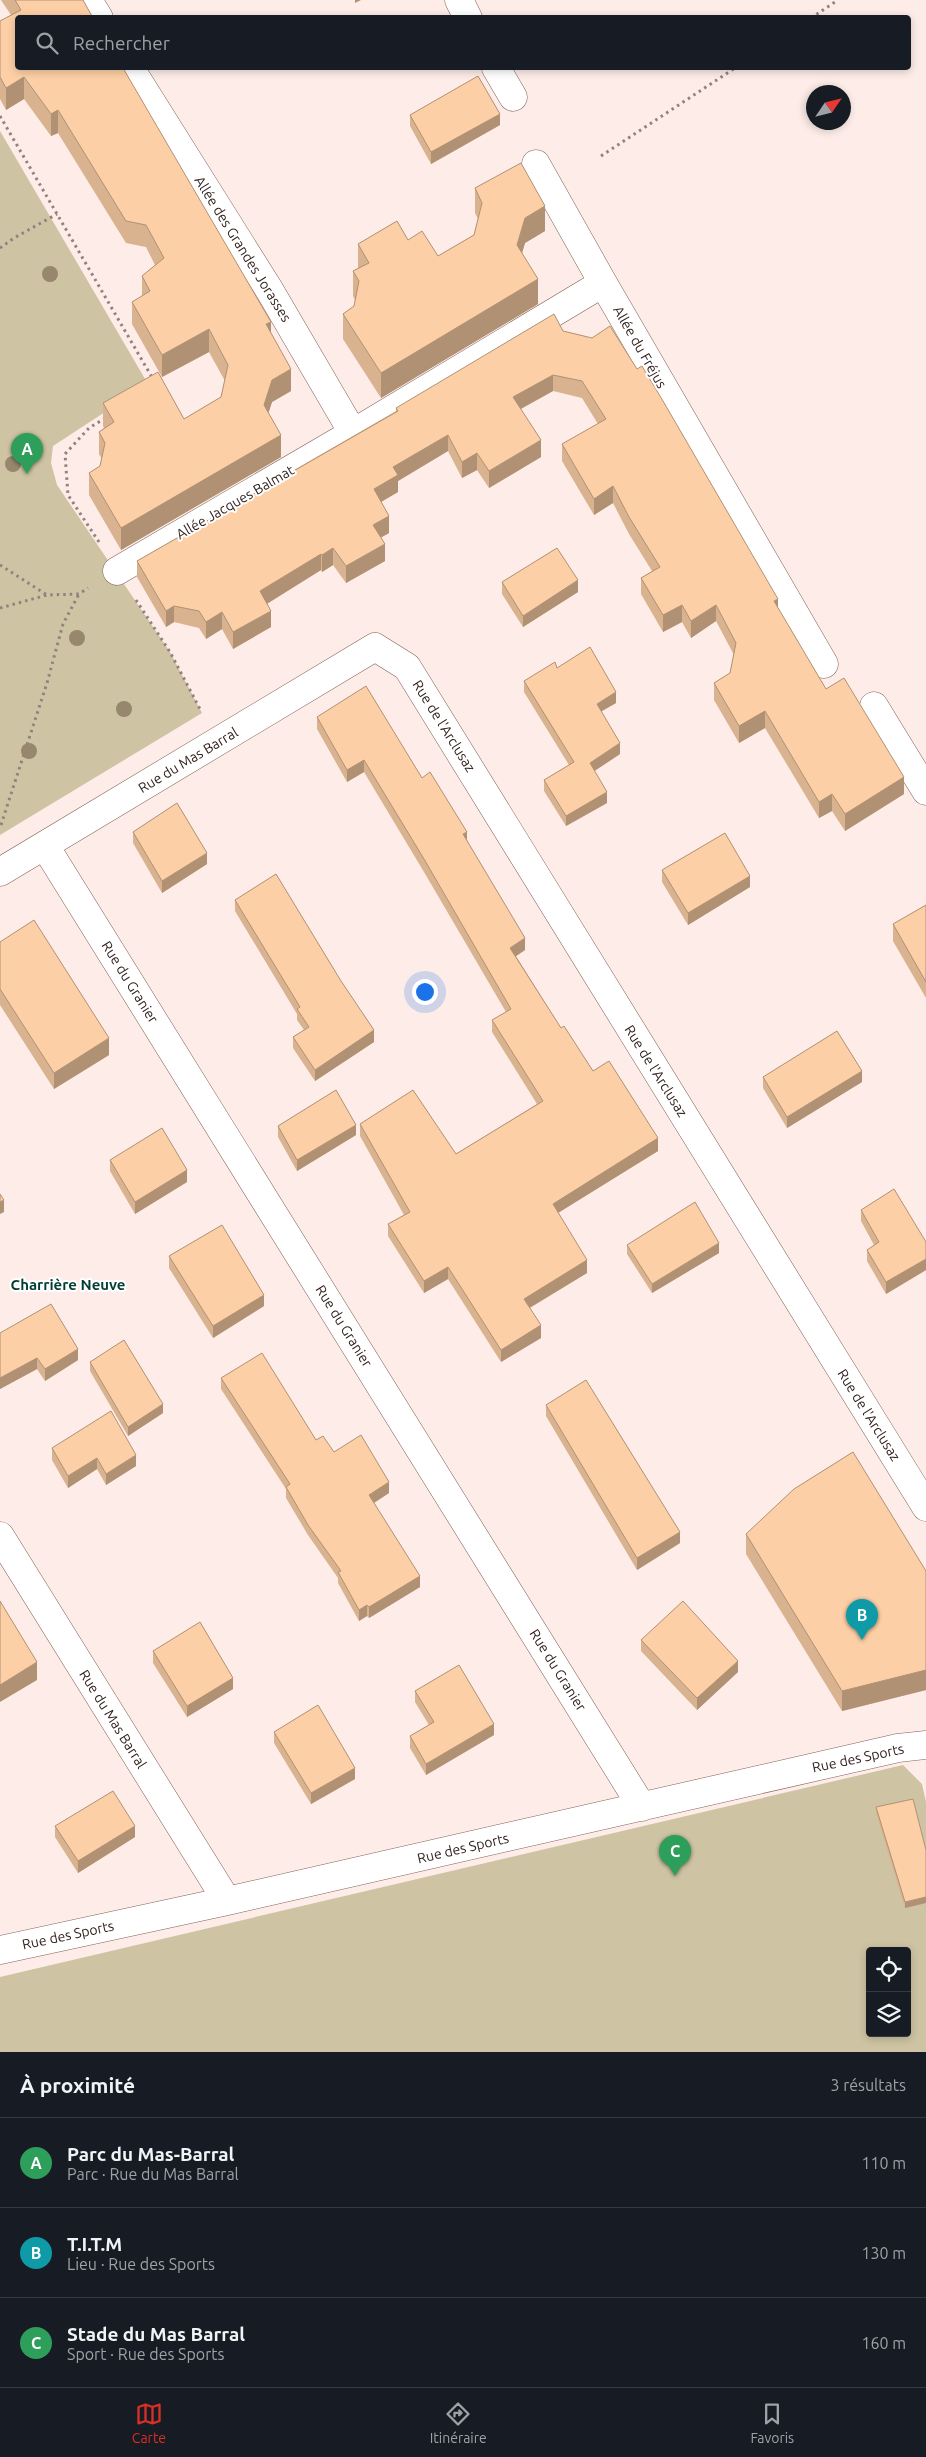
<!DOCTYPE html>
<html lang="fr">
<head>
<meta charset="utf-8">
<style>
  :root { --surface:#171b24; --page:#242831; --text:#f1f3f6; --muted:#9ea1a6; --line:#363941; --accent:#d93025 }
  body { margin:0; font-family:Ubuntu,sans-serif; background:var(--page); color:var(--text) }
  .controls { position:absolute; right:15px; bottom:15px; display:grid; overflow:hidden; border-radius:5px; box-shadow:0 2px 8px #0003 }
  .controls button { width:45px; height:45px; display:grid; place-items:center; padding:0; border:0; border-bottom:1px solid var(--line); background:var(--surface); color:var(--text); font:25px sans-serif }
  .compass { position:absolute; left:806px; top:85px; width:45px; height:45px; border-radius:50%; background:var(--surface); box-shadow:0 2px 8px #0003; rotate:55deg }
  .you { position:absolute; left:424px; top:991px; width:18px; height:18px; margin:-12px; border:4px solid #fff; border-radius:50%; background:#1a73e8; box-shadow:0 0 0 8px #1a73e833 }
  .badge { display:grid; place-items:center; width:32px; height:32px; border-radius:50%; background:var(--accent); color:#fff; font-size:16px; font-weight:700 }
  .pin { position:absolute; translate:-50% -41px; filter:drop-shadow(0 1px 2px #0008) }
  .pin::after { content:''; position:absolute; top:26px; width:18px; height:15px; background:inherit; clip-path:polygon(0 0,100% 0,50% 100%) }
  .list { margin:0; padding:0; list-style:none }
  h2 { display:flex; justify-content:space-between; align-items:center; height:65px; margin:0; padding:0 20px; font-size:21px }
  h2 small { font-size:16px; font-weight:400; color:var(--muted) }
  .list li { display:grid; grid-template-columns:32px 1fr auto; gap:15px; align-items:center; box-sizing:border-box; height:90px; padding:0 20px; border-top:1px solid var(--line) }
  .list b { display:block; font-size:19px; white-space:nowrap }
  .list p { margin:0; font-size:16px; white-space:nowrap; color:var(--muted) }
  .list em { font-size:16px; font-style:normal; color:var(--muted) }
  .icon { flex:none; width:28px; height:28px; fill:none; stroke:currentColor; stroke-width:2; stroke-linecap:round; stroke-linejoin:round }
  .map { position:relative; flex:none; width:926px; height:2052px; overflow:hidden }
  .search { position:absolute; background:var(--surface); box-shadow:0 2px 8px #0003; left:15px; right:15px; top:15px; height:55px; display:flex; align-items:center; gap:12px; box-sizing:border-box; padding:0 18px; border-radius:5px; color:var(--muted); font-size:19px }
  .sheet { height:335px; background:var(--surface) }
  nav { display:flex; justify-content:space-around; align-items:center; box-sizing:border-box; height:70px; border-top:1px solid var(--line); background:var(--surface); font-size:14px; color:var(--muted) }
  nav a { display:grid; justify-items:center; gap:2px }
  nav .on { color:var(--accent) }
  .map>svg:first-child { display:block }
  .green { fill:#cec4a3; fill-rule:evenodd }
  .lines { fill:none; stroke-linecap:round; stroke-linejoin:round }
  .minor-casing { stroke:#846259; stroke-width:29 }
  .path { stroke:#92827f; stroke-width:3; stroke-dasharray:2.5 4; stroke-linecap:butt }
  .minor { stroke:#fff; stroke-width:28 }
  .tree { fill:#96876d }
  .wall { fill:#d9b28f }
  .shaded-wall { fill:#b09174 }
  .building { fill:#fccfa6; stroke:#b09174 }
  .labels { text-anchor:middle; stroke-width:4; stroke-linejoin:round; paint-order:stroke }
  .street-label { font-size:14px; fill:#31221f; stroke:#fff }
  .neighbourhood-label { font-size:15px; font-weight:bold; fill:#003d33; stroke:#fff }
</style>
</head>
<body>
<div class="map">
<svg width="926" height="2052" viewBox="0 0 926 2052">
  <rect width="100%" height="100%" fill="#fdece8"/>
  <path class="green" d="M0,131L148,384L53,446L51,463L57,485L170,652L202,713L0,835Z
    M903,1765L922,1784L926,1802V2052H0V1977ZM870,1951H907V2033H870Z"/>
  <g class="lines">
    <defs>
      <path id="minor" d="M88,0L99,18
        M459,0L468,18
        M130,68L270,291L353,433
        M496,68L513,97
        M536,164L603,283
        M117,571L353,433L603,283L824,664
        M874,706L926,791
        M45,846L642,1807
        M0,872L375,647L407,667L926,1507
        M0,1536L227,1901
        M0,1950L227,1901L898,1748L926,1745"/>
    </defs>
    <use href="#minor" class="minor-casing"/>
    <path class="path" d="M811,18L838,0
      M0,116L153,379
      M601,156L735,68
      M0,248L14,238L57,214
      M99,542L68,495L65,454L89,428L107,417
      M0,565L47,595
      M136,600L170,652L201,711
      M0,608L47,595L79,594L88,588
      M1,825L47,683L63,624L79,594"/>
    <use href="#minor" class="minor"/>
  </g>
  <g class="tree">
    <circle cx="50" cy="274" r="8"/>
    <circle cx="13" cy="464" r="8"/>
    <circle cx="77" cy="638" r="8"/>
    <circle cx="124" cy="709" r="8"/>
    <circle cx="29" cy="751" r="8"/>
  </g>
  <path class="wall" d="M1,0H83L271,333L291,391L272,402L268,413L281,457L121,550L89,495V473L100,466L102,459L99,454V432L104,428L103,426V403L184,419L221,397L225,381L209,352L162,377L132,324V302L142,296V276L155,265L146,247L126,243L58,133L51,136L24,99L6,110L0,99V21L11,15Z
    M410,115L500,125L431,164L410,126Z
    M475,188L545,231L525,243L522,253L538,304L381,398L343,339V314L354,306L355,300L353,296V271L358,268V244L408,240L438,256L474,235L478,219L475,213Z
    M563,331L778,609L826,689L904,794L845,831L832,811L819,818L765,728L739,743L714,700V683L730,673L734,655L716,621L691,638L682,622L663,632L641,594V578L652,571L629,534L613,503L594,515L562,461V444L598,424L582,398L553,391L521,409L541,457L489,488L477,470L462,478L448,451L398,481V492L381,502L389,533L380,538L385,561L346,583L333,565L322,572L321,570L267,604L271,627L233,649L222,629L206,639L199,628L174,622L166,627L137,577V561L396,411V408Z
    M502,582L578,592L523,627L502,594Z
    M557,668L616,703L601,711L620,754L594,771L607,803L566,826L544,791V780L569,765L524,692V681Z
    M317,717L422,778L467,840L525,950L516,956L561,1028L593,1071L658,1151L558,1213L587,1273L530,1308L541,1338L501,1362L448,1279L424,1293L388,1236V1224L404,1215L360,1136V1124L456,1154L537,1104L492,1032V1020L506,1012L424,872L364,772L347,782L317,729Z
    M133,832L207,864L162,893L133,843Z
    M662,870L750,887L688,925L662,882Z
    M235,900L374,1042L315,1081L293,1048V1037L304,1030L297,1020V1014L235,911Z
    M926,905V998L893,941V924Z
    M0,942L109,1055L54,1089L0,1005Z
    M763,1077L862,1082L787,1128L763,1088Z
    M278,1126L356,1135L297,1171L278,1137Z
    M110,1160L187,1182L135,1214L110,1171Z
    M861,1210L926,1242V1270L886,1294L867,1261V1250L874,1245L861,1221Z
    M627,1245L719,1253L652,1293L627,1254Z
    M169,1256L264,1306L213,1338L169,1268Z
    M0,1333L78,1360L45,1381L37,1369L0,1389Z
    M90,1362L163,1413L128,1436L90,1371Z
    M221,1378L316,1440L389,1493L374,1503L420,1587L369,1618L367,1616L359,1621L338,1583V1578L308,1535L286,1498V1489L221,1389Z
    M546,1405L680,1543L637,1570L546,1416Z
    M52,1448L136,1466L106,1485L97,1469L68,1488L52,1460Z
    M746,1534L926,1571V1690L842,1711L746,1554Z
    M641,1640L738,1672L697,1710L641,1651Z
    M153,1651L233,1689L187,1717L153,1663Z
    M415,1691L494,1735L426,1775L410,1748V1736L429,1725L415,1702Z
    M274,1732L355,1779L311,1804L274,1743Z
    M876,1807L926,1850V1903L905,1908L876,1813Z
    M55,1826L135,1837L78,1873L55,1837Z"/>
  <path class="shaded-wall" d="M355,0H361L355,3Z
    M24,77V99L6,110V88Z
    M58,110V133L51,136V114Z
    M500,114V125L431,164V152Z
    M545,206V231L525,243L517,270V245L525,218Z
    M538,279V304L381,398V373Z
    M271,322V344L266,324Z
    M209,329V352L162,377V355Z
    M291,369V391L272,402L264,427V405L272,380Z
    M553,375V391L513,413V397Z
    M281,435V457L121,550V528Z
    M448,435V451L398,481V492L374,506V489L393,467Z
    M541,440V457L489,488V471Z
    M477,453V470L462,478V462Z
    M613,486V503L594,515V499Z
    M389,516V533L373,542V525Z
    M385,544V561L346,583V566Z
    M333,548V565L322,572V555Z
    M321,554V570L260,608V591Z
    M578,580V592L523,627V616Z
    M778,599V616L774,601Z
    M682,605V622L663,632V615Z
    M716,605V621L691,638V621Z
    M174,606V622L166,627V611Z
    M271,611V627L233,649V632Z
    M222,612V629L206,639V622Z
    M616,692V703L597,714V704Z
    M765,711V728L739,743V726Z
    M620,743V754L590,774V763Z
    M364,760V772L347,782V770Z
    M904,777V794L845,831V814Z
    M607,792V803L566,826V816Z
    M832,794V811L819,818V802Z
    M467,832V844L463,834Z
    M207,853V864L162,893V881Z
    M750,876V887L688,925V913Z
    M525,938V950L510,960V948Z
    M374,1030V1042L315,1081V1070Z
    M109,1038V1055L54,1089V1073Z
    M862,1071V1082L787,1128V1117Z
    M356,1125V1135L297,1171V1160Z
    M658,1138V1151L553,1216V1204Z
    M187,1170V1182L135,1214V1202Z
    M4,1200V1212L0,1214V1202Z
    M719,1243V1253L652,1293V1284Z
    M926,1259V1270L886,1294V1282Z
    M587,1260V1273L524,1311V1299Z
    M448,1267V1279L424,1293V1281Z
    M264,1295V1306L213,1338V1326Z
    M541,1325V1338L501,1362V1350Z
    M78,1349V1360L45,1381V1369Z
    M37,1358V1369L0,1389V1378Z
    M163,1404V1413L128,1436V1427Z
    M136,1455V1466L106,1485V1474Z
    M97,1458V1469L68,1488V1476Z
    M389,1482V1493L369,1506V1495Z
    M680,1532V1543L637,1570V1558Z
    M420,1576V1587L369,1618V1607Z
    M367,1605V1616L359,1621V1610Z
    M738,1661V1672L697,1710V1698Z
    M37,1662V1680L0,1702V1685Z
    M926,1670V1690L842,1711V1691Z
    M233,1678V1689L187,1717V1706Z
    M494,1724V1735L426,1775V1764Z
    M355,1768V1779L311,1804V1793Z
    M135,1826V1837L78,1873V1861Z
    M926,1897V1903L905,1908V1902Z"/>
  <path class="building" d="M15,0H83L93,18H18V68H123L271,322L266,324L291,369L272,380L264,405L281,435L121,528L89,473L100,466L105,443L99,432L114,422L103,403L158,372L184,419L221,397L228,365L209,329L162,355L132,302L150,291L142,276L164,258L146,225L126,221L58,110L51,114L24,77L6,88L0,77V21L21,10Z
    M478,76L500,114L431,152L410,115Z
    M521,163L545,206L525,218L517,245L538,279L381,373L343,314L354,306L359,281L353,271L369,263L358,244L397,221L408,240L422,231L438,256L474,235L482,203L475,188Z
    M554,314L563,331L592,338L610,326L637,369L642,366L663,401L778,599L774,601L826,689L844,678L904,777L845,814L832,794L819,802L765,711L739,726L714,683L730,673L736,643L716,605L691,621L682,605L663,615L641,578L660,567L629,517L613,486L594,499L562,444L606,419L582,381L553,375L513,397L541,440L489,471L477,453L462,462L448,435L393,467L398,475L374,489L389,516L373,525L385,544L346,566L333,548L322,555L321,554L260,591L271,611L233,632L222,612L206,622L199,611L174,606L166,611L137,561L398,411L396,408Z
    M557,548L578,580L523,616L502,582Z
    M590,647L616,692L597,704L620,743L590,763L607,792L566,816L544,780L574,762L524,681L555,662L557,668Z
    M366,686L422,778L430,772L467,832L463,834L525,938L510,948L561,1028L564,1026L593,1071L609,1061L658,1138L553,1204L587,1260L524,1299L541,1325L501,1350L448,1267L424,1281L388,1224L410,1212L360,1124L413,1090L456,1154L543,1101L492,1020L511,1009L424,859L364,760L347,770L317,717Z
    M177,803L207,853L162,881L133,832Z
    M725,833L750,876L688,913L662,870Z
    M276,874L341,981L374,1030L315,1070L293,1037L309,1027L297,1009L300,1007L235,900Z
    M926,905V982L893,924Z
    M34,920L109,1038L54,1073L0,989V942Z
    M837,1031L862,1071L787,1117L763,1077Z
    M336,1090L356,1125L297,1160L278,1126Z
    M162,1128L187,1170L135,1202L110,1160Z
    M894,1189L926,1242V1259L886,1282L867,1250L879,1242L861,1210Z
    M0,1194L4,1200L0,1202Z
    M695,1202L719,1243L652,1284L627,1245Z
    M222,1225L264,1295L213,1326L169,1256Z
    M51,1304L78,1349L45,1369L37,1358L0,1378V1333Z
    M124,1340L163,1404L128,1427L90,1362Z
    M262,1353L316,1440L323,1436L334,1452L361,1435L389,1482L369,1495L420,1576L369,1607L367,1605L359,1610L338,1572L341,1571L308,1525L286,1487L290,1484L221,1378Z
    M586,1380L680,1532L637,1558L546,1405Z
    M111,1411L136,1455L106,1474L97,1458L68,1476L52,1448Z
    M853,1452L926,1571V1670L842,1691L746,1534L794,1489Z
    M0,1601L37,1662L0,1685Z
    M683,1601L738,1661L697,1698L641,1640Z
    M200,1622L233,1678L187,1706L153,1651Z
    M459,1665L494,1724L426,1764L410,1736L434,1722L415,1691Z
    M318,1705L355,1768L311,1793L274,1732Z
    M113,1791L135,1826L78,1861L55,1826Z
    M913,1799L926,1850V1897L905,1902L876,1807Z"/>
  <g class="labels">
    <g class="street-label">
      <text transform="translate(243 249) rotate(58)" y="5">Allée des Grandes Jorasses</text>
      <text transform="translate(640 347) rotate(60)" y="5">Allée du Fréjus</text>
      <text transform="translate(235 502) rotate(-30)" y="5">Allée Jacques Balmat</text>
      <text transform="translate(444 726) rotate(58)" y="5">Rue de l'Arclusaz</text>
      <text transform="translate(188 760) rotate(-31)" y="5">Rue du Mas Barral</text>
      <text transform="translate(130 982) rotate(58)" y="5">Rue du Granier</text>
      <text transform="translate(656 1071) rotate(58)" y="5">Rue de l'Arclusaz</text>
      <text transform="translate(344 1326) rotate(58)" y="5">Rue du Granier</text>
      <text transform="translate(869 1415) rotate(58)" y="5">Rue de l'Arclusaz</text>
      <text transform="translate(558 1670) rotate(58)" y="5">Rue du Granier</text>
      <text transform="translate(113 1719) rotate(58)" y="5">Rue du Mas Barral</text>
      <text transform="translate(858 1758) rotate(-12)" y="5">Rue des Sports</text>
      <text transform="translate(463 1848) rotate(-13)" y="5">Rue des Sports</text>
      <text transform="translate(68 1935) rotate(-12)" y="5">Rue des Sports</text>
    </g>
    <g class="neighbourhood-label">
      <text x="68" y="1290">Charrière Neuve</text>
    </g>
  </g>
</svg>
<div class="controls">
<button><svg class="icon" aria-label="locate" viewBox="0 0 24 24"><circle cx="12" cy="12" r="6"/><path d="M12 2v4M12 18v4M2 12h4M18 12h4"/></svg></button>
<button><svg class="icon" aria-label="layers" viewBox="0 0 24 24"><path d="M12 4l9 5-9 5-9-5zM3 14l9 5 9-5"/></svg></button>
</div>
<svg class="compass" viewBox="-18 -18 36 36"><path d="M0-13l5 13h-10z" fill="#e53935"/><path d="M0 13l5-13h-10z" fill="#9ea1a6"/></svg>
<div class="you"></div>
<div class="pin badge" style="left:27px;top:474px;background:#2e9e5b">A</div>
<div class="pin badge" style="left:862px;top:1640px;background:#0f9aa8">B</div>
<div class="pin badge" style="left:675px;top:1876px;background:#2e9e5b">C</div>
<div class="search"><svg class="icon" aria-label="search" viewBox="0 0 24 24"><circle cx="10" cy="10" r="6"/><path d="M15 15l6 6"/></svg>Rechercher</div>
</div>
<section class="sheet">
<h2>À proximité<small>3 résultats</small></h2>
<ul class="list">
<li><span class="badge" style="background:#2e9e5b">A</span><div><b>Parc du Mas-Barral</b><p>Parc · Rue du Mas Barral</p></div><em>110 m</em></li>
<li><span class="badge" style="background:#0f9aa8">B</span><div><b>T.I.T.M</b><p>Lieu · Rue des Sports</p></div><em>130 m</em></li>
<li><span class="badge" style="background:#2e9e5b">C</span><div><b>Stade du Mas Barral</b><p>Sport · Rue des Sports</p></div><em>160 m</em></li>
</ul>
</section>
<nav>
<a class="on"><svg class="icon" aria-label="map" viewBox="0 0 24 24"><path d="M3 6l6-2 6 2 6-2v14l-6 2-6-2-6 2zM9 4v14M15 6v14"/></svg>Carte</a>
<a><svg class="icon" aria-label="directions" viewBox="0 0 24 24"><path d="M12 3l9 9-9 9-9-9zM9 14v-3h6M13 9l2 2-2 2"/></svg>Itinéraire</a>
<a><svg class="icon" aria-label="saved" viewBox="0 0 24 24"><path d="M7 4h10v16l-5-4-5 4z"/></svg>Favoris</a>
</nav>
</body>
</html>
